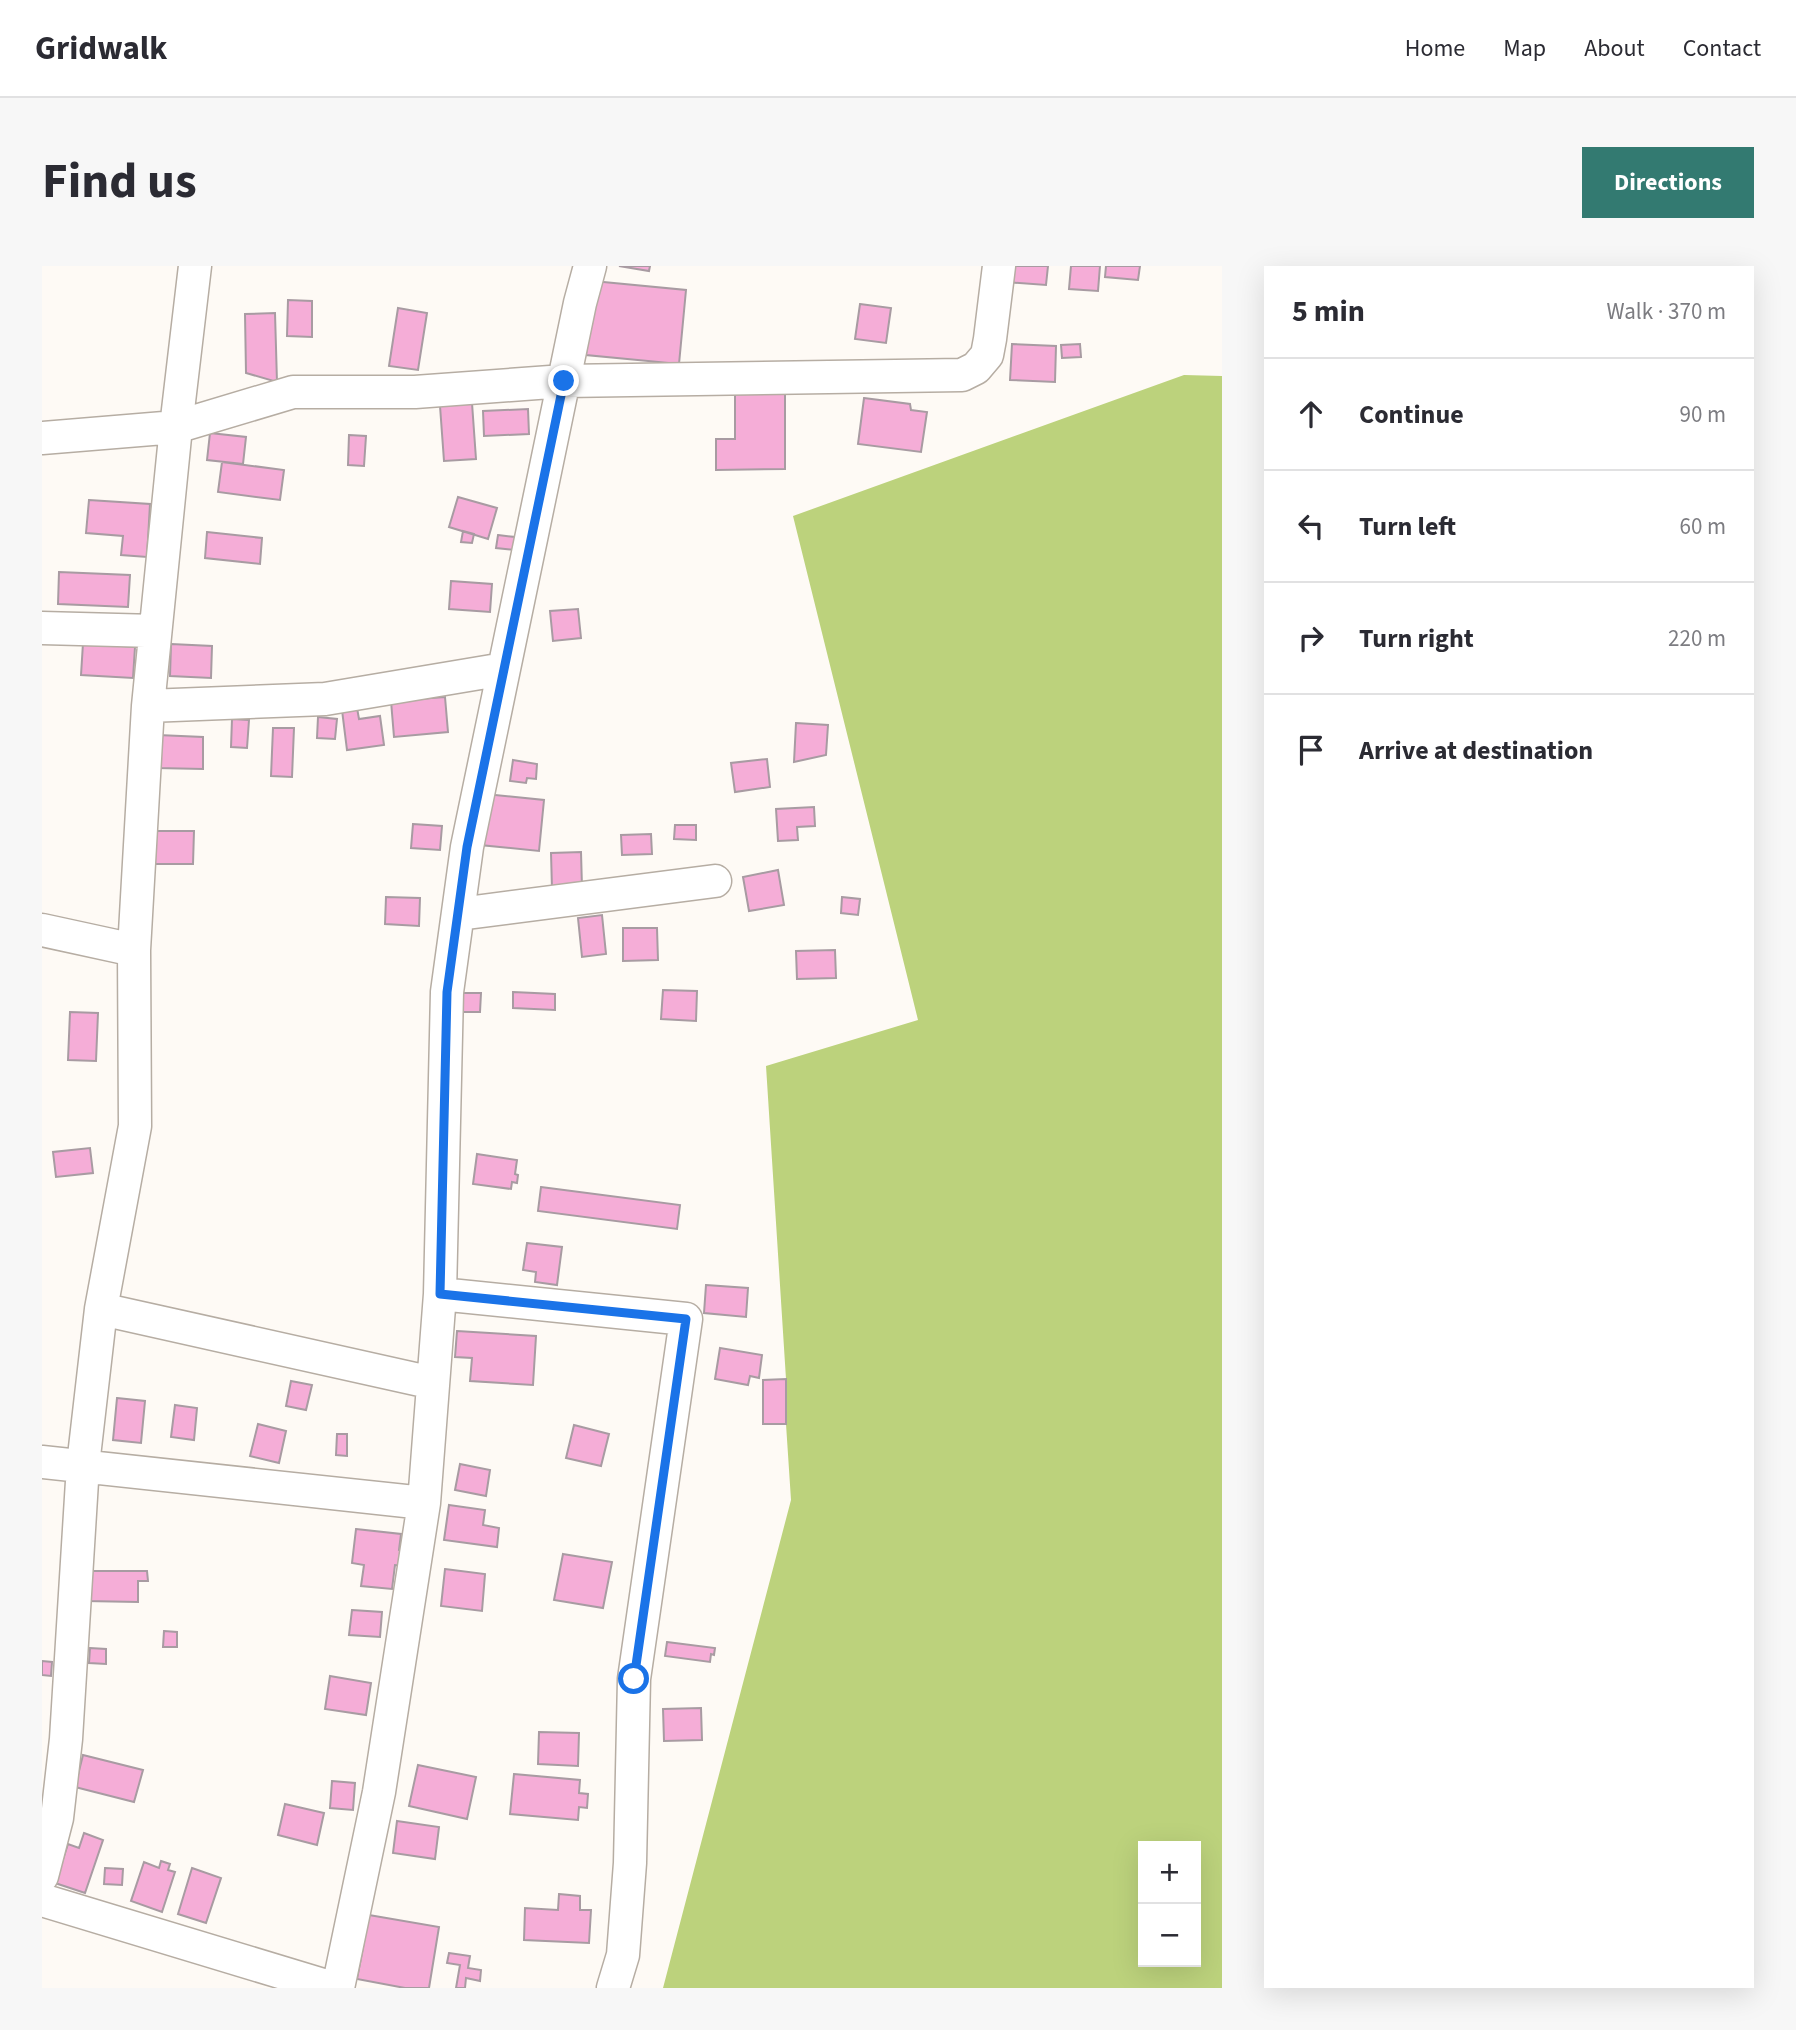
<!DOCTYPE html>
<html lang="en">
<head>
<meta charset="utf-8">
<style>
  :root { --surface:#fff; --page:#f7f7f7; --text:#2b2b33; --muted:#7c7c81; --line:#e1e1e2; --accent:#337a71 }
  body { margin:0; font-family:"Source Sans 3",sans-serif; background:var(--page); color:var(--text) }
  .controls { position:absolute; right:21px; bottom:21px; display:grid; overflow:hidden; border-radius:0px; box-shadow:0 7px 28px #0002 }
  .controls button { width:63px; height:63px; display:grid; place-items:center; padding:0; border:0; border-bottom:2px solid var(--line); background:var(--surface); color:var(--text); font:35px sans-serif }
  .stop { position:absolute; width:21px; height:21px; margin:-16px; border:5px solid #1a73e8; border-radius:50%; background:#fff }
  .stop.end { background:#1a73e8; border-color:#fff; box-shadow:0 2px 7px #0008 }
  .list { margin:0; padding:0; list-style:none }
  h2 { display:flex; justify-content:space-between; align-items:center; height:91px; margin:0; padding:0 28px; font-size:30px }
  h2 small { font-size:23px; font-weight:400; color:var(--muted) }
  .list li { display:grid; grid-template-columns:46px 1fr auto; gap:21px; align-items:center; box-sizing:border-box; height:112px; padding:0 28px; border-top:2px solid var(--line) }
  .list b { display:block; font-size:26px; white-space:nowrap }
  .list em { font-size:23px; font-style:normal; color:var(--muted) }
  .icon { flex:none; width:38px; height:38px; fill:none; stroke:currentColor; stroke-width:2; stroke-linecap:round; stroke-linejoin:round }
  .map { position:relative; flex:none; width:1180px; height:1722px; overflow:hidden; border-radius:0px }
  header { display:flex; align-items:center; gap:42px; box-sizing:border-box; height:98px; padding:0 35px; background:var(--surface); border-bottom:2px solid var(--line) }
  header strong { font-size:33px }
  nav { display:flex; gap:38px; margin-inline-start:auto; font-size:24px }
  .intro { display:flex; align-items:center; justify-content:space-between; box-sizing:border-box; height:168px; padding:0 42px }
  h1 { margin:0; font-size:49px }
  .button { padding:18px 32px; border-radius:0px; background:var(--accent); color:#fff; font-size:24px; font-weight:700 }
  main { display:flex; gap:42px; padding:0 42px }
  aside { flex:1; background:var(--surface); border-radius:0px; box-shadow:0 7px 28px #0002 }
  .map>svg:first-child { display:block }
  .green { fill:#bcd27c; fill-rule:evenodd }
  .building { fill:#f5add7; stroke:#a89ba2; stroke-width:2 }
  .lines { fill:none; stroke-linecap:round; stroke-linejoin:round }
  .minor-casing { stroke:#b6ada3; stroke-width:35 }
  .minor { stroke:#fff; stroke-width:32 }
  .route { stroke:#1a73e8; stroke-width:9 }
</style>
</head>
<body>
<header>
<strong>Gridwalk</strong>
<nav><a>Home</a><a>Map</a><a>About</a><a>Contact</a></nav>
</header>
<div class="intro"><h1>Find us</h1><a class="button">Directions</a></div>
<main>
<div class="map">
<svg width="1180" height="1722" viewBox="0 0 1180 1722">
  <rect width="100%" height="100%" fill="#fefaf5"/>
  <path class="green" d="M1142,109L1180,110V1722H621L749,1234L744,1158V1113L724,800L876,754L751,250ZM1101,1580H1154V1696H1101Z"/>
  <path class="building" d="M577,0H608L607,5Z
    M965,0H1006L1004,19L964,16Z
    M1029,0H1058L1056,25L1027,23Z
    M1064,0H1098L1096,14L1063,11Z
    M551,15L644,24L637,98L544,89Z
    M246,34L270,35V71L245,70Z
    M818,38L849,42L844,77L813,73Z
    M356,42L385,47L376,104L347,100Z
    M233,47L235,116L204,107L203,48Z
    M970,78L1014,80L1013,116L968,114Z
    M1038,78L1039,91L1020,92L1019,79Z
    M693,128H743V203L674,204V173H693Z
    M822,132L868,138L869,144L885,146L879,186L816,178Z
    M430,137L434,193L402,195L398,140Z
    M486,143L487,168L442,170L441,145Z
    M168,167L204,171L201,198L165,194Z
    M307,169L324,170L322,200L306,199Z
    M180,196L242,204L238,234L176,226Z
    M416,231L455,242L446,273L407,261Z
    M47,234L108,238L105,291L79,289L81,270L44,267Z
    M421,265L432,268L430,277L419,276Z
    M165,266L220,272L218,298L163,292Z
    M456,269L473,271L472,284L454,282Z
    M17,306L88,309L86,341L16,338Z
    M409,315L450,318L448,346L407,343Z
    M536,343L539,372L511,375L508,345Z
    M41,377L93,381L91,412L39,409Z
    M129,378L170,380L169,412L128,410Z
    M403,431L406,466L352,471L349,435Z
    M315,442L317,453L338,450L342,479L305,484L300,444Z
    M276,451L295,453L293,473L275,472Z
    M190,453L207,454L205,482L189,481Z
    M754,457L786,459L784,489L752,496Z
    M231,462H252L250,511L229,510Z
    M116,469L161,471V503L115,502Z
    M725,493L728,521L693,526L689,497Z
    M471,494L495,498L494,513L485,512L484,517L468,515Z
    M443,528L502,534L497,585L438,579Z
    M772,541L773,560L755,561L756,574L736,575L734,543Z
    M371,558L400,560L398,584L369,582Z
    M633,559H654V574L632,573Z
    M108,565H152L151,598H108Z
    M609,568L610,588L580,589L579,569Z
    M539,586L540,621L510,623L509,587Z
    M736,604L742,639L707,645L701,611Z
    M344,631L378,632L377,660L343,658Z
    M800,631L818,633L816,649L799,647Z
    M560,649L564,688L540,691L536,652Z
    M581,662H615L616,694L581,695Z
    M793,684L794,712L755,713L754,685Z
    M621,724L655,725L654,755L619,753Z
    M471,726L513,728V744L471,742Z
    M413,727H439L438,746H413Z
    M28,746L56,747L54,795L26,794Z
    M48,882L51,907L14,911L11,886Z
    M435,888L475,894L473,908L476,909L475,917L470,916L469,923L431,918Z
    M499,921L638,939L635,963L496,945Z
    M485,977L520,981L515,1019L493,1016L494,1006L481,1004Z
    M664,1019L706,1022L704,1051L662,1047Z
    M415,1065L494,1070L491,1119L428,1115L430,1092L413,1091Z
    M678,1082L720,1089L717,1112L708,1110L706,1119L673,1113Z
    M744,1113V1158H721V1114Z
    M249,1115L270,1119L264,1144L244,1140Z
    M75,1132L103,1135L99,1177L71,1174Z
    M133,1139L155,1142L152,1174L129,1171Z
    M216,1158L244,1165L237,1197L208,1190Z
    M532,1159L567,1168L559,1200L524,1192Z
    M295,1168H305V1190L294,1189Z
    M418,1198L448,1204L444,1230L413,1224Z
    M407,1239L443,1244L441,1259L457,1262L455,1281L402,1274Z
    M314,1263L359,1268L357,1284L364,1285L362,1300L353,1299L350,1323L319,1320L322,1299L310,1297Z
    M521,1288L570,1296L561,1342L512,1334Z
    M403,1303L443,1308L440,1345L399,1340Z
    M43,1305H105L106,1315H96V1336L43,1335Z
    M310,1344L340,1346L338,1371L307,1369Z
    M122,1365L135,1366V1381H121Z
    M625,1376L673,1382L672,1389L669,1388L668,1396L623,1390Z
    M48,1382L64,1383V1398L47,1397Z
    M0,1395L10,1396L9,1410L0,1409Z
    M288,1410L329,1417L324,1449L283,1443Z
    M659,1442L660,1474L622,1475L621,1443Z
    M497,1466L537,1467L536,1500L496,1498Z
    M41,1489L101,1504L92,1536L33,1521Z
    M376,1499L434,1511L425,1553L367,1540Z
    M472,1508L538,1514L537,1527L546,1528L545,1542L537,1541L536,1554L468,1548Z
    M290,1515L313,1517L311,1544L288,1542Z
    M243,1538L282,1547L275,1579L236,1569Z
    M355,1555L397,1561L393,1593L351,1587Z
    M42,1567L61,1574L43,1627L13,1617L26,1578L37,1582Z
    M119,1595L128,1598L126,1604L133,1606L120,1646L89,1635L102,1596L117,1602Z
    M63,1602L81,1603L80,1619L62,1618Z
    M150,1602L179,1612L164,1657L136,1648Z
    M517,1628L538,1630V1644H549L547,1677L482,1674L483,1642L516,1644Z
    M327,1649L397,1661L387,1722H363L315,1713Z
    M407,1687L428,1690L426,1702L439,1704L438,1715L424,1712L423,1722H414L418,1699L405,1697Z"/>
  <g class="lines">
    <defs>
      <path id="minor" d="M0,172L134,161L251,126H373L522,115L920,109L934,102L945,89L948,73L957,0
        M0,362L113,365
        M106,440L283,433L462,403
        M417,648L673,615
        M0,664L92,684
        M398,1028L644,1053L592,1413L588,1597L581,1689L571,1722
        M59,1043L391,1117
        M0,1196L382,1237
        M0,1610L15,1552L24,1473L41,1199L59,1043L93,860L92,684L106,440L134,161L153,0
        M0,1634L291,1722
        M296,1722L337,1526L382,1237L398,1028L405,726L425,581L538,37L548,0"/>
    </defs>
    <use href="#minor" class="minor-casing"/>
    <use href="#minor" class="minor"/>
  </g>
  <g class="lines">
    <path class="route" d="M522,115L425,581L405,726L398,1028L644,1053L592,1413"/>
  </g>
</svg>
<div class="controls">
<button>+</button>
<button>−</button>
</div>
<div class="stop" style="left:592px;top:1413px"></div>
<div class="stop end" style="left:522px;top:115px"></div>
</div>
<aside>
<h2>5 min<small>Walk · 370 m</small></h2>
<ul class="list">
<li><svg class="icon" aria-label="ahead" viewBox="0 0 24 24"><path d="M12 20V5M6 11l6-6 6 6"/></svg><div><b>Continue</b></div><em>90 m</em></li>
<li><svg class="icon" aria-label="left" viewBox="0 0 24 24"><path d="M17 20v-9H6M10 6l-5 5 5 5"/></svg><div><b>Turn left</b></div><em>60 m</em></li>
<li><svg class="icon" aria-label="right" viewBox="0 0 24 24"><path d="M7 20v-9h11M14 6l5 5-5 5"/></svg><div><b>Turn right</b></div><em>220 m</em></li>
<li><svg class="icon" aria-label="arrive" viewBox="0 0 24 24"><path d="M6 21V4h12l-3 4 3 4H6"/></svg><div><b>Arrive at destination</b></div></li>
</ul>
</aside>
</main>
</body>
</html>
